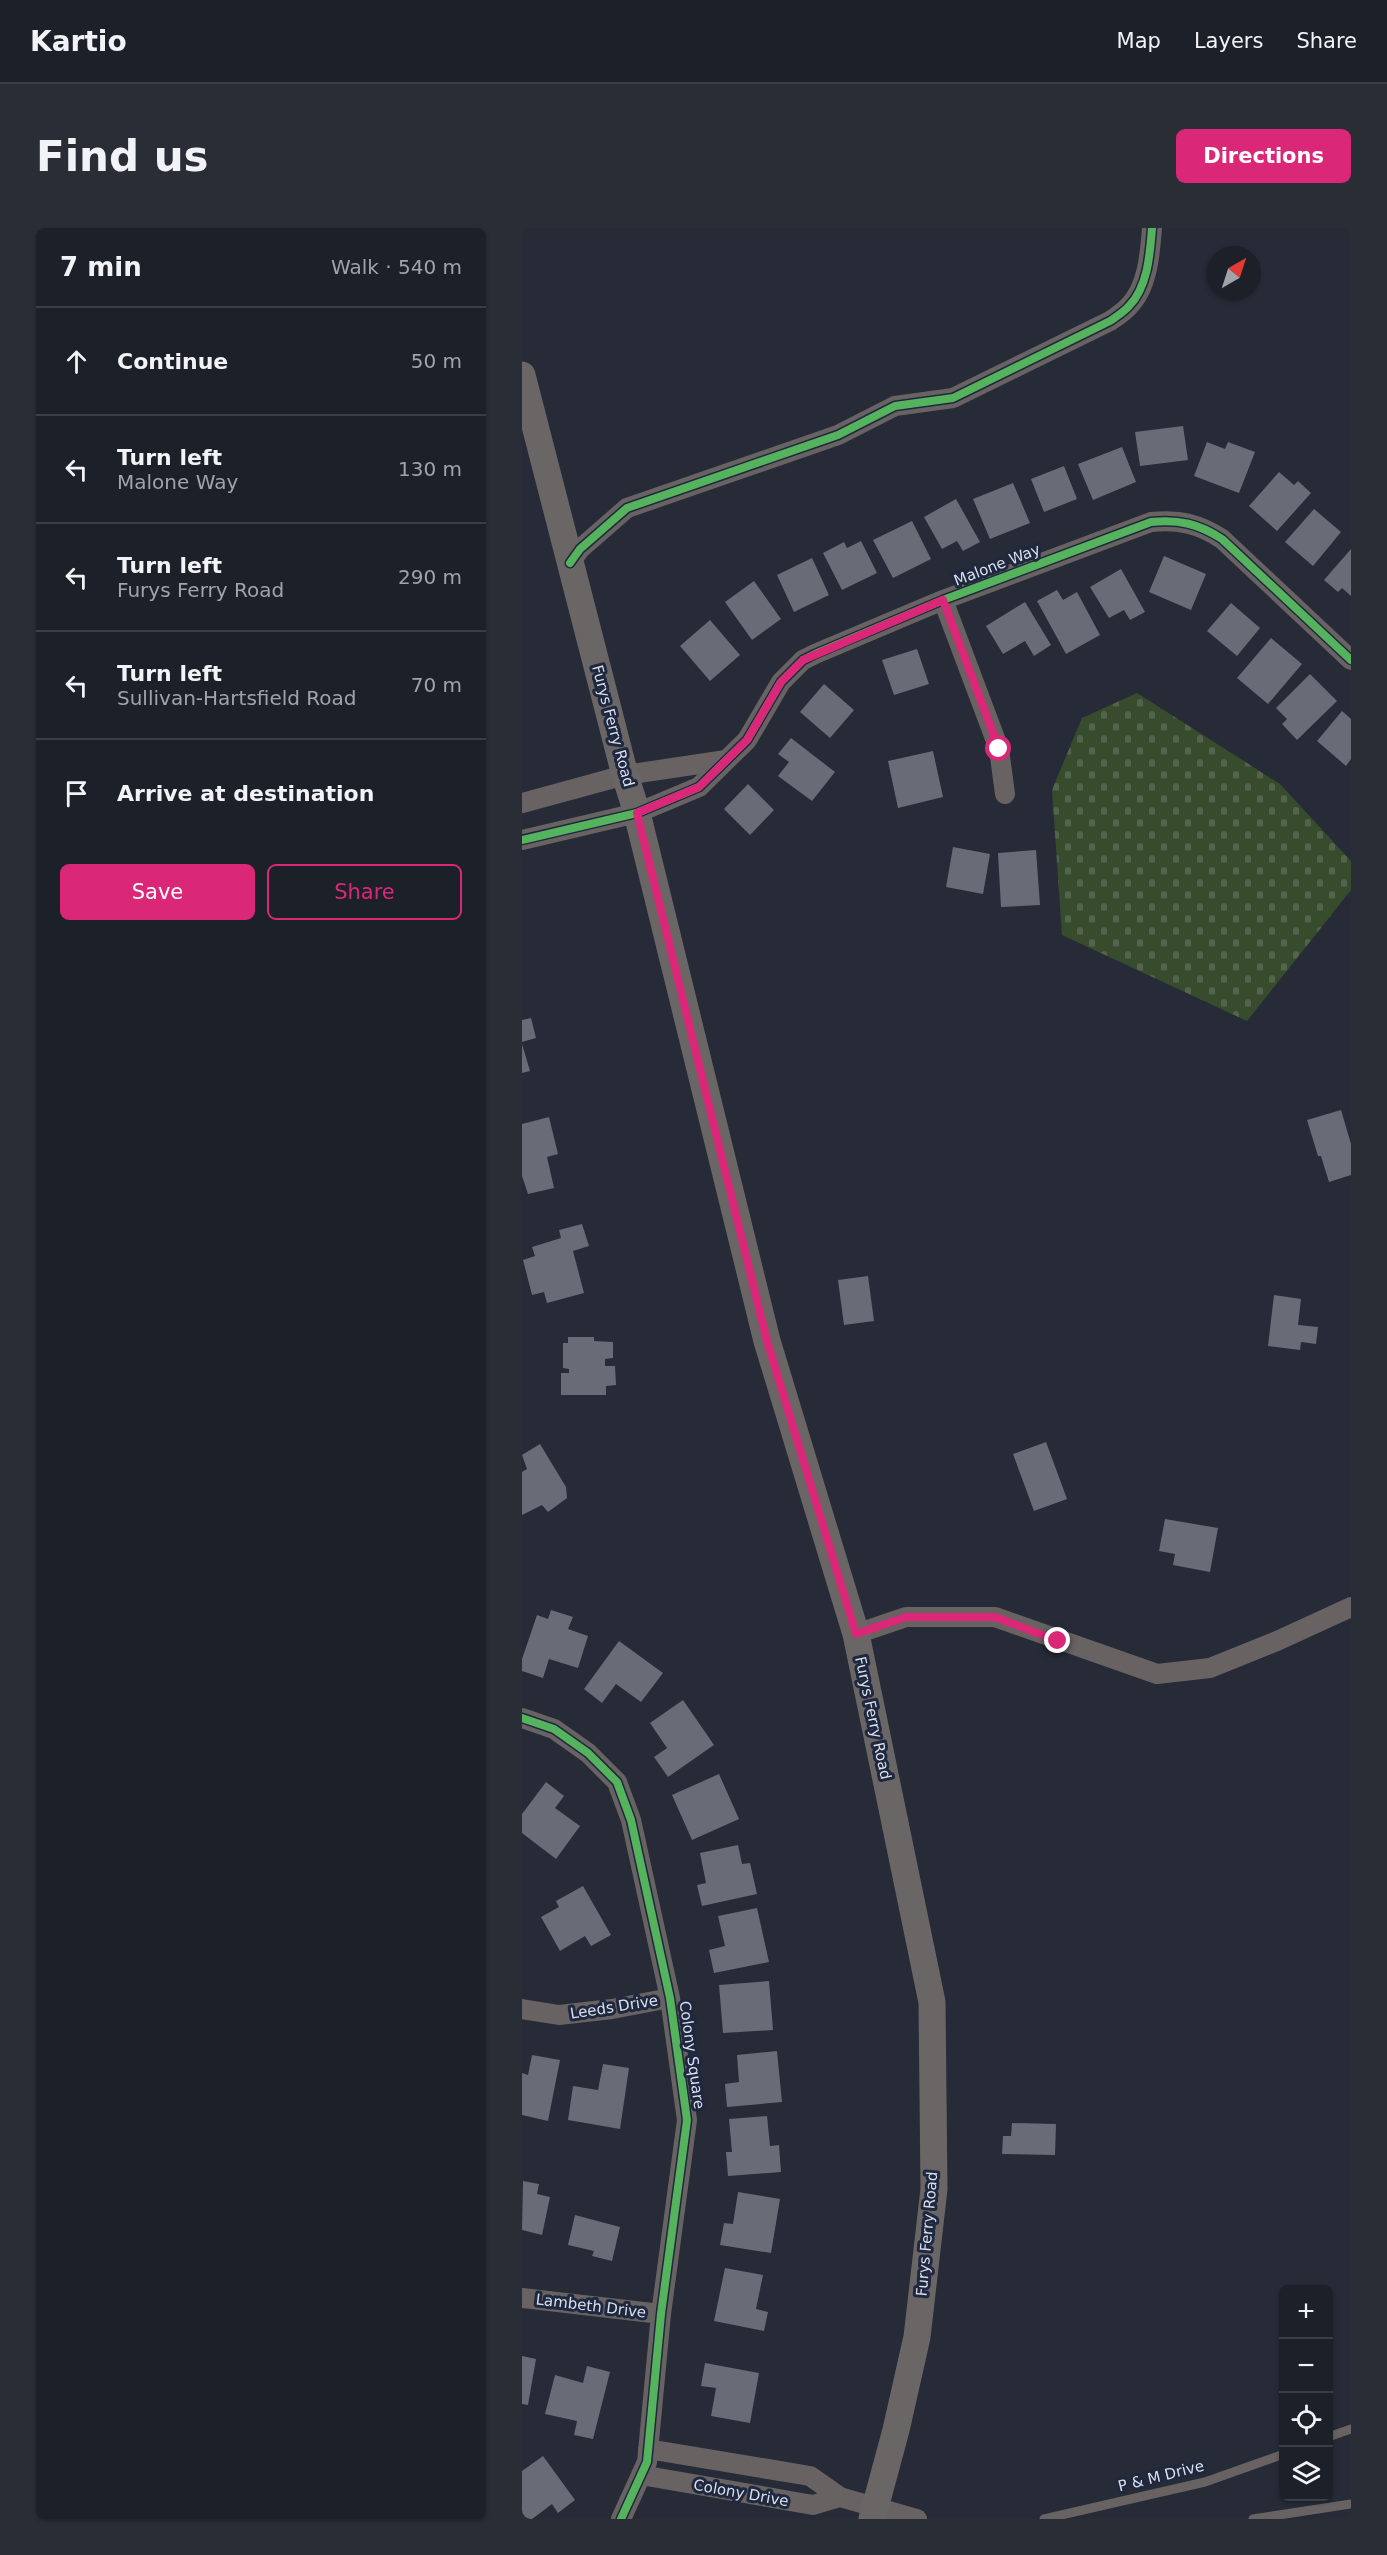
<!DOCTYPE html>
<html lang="en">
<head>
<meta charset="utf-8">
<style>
  :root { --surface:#1c2029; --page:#292d35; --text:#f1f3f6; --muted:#a0a3a8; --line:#3a3e46; --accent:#db2777 }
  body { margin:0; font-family:"DejaVu Sans",sans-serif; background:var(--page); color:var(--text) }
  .controls { position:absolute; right:18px; bottom:18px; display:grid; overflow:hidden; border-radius:9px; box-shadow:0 2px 4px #0004 }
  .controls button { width:54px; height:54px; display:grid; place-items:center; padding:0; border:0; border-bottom:2px solid var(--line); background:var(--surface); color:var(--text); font:30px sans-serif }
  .compass { position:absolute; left:685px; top:18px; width:54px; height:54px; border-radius:50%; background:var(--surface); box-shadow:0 2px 4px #0004; rotate:39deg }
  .stop { position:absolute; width:18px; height:18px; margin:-14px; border:4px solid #db2777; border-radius:50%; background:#fff }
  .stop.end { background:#db2777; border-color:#fff; box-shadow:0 2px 6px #0008 }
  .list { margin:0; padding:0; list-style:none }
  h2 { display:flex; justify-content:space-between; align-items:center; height:78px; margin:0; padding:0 24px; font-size:26px }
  h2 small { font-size:20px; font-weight:400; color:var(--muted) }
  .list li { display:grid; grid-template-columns:39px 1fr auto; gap:18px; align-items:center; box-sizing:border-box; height:108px; padding:0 24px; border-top:2px solid var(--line) }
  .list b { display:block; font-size:22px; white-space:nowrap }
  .list p { margin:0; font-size:20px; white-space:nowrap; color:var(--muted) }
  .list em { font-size:20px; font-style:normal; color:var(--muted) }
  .actions { display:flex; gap:12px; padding:18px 24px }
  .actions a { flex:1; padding:14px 0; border:2px solid var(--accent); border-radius:9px; text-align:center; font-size:21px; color:var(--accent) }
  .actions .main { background:var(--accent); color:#fff }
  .icon { flex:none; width:33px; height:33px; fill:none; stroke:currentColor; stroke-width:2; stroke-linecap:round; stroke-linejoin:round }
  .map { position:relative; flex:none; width:829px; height:2291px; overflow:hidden; border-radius:9px }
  header { display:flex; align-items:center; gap:36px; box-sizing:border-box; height:84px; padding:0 30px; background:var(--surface); border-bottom:2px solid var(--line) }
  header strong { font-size:28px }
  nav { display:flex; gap:33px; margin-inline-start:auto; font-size:21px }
  .intro { display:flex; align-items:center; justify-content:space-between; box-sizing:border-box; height:144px; padding:0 36px }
  h1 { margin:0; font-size:42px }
  .button { padding:15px 27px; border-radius:9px; background:var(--accent); color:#fff; font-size:21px; font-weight:700 }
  main { display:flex; gap:36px; padding:0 36px }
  aside { flex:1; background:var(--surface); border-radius:9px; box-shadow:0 2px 4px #0004 }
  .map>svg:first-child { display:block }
  .cemetery { fill:url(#cemetery-stones) }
  .building { fill:#676c76 }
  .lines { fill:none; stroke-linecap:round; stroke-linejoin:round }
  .service { stroke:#686362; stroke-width:9 }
  .minor { stroke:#686362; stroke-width:20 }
  .secondary { stroke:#6b6666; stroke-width:27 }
  .cycleway-casing { stroke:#1f283e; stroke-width:11 }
  .cycleway { stroke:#56b35d; stroke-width:8 }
  .route { stroke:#db2777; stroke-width:8 }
  .labels { text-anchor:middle; stroke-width:6; stroke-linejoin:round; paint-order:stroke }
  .street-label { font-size:15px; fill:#d8dfed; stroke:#1f283e }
</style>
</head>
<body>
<header>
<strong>Kartio</strong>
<nav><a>Map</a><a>Layers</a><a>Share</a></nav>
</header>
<div class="intro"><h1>Find us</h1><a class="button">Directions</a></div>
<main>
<aside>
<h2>7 min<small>Walk · 540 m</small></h2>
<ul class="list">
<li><svg class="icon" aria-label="ahead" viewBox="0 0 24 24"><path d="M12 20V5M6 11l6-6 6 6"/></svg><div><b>Continue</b></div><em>50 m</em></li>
<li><svg class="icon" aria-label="left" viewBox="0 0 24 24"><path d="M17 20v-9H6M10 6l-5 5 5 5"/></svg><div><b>Turn left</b><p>Malone Way</p></div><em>130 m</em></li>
<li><svg class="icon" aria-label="left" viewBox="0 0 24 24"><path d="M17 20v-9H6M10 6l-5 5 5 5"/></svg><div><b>Turn left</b><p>Furys Ferry Road</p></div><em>290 m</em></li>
<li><svg class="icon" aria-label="left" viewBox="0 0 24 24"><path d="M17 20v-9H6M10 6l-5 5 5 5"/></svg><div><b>Turn left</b><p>Sullivan-Hartsfield Road</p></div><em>70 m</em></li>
<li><svg class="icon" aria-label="arrive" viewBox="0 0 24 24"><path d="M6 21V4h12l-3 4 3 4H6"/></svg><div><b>Arrive at destination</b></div></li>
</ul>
<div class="actions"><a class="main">Save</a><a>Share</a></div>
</aside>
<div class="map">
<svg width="829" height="2291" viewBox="0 0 829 2291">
  <defs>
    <pattern id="cemetery-stones" width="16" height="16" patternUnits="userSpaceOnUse" patternTransform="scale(1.5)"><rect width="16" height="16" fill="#374b2d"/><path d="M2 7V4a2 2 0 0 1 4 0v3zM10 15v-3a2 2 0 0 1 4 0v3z" fill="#53644c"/></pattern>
  </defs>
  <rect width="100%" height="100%" fill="#262b37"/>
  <path class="cemetery" d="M615,465L758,556L829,633V662L725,793L540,707L530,562L560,490Z"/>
  <path class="building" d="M661,198L666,232L618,238L613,204Z
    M685,214L703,221L706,214L733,224L717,265L672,248Z
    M600,219L614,254L571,272L556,236Z
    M542,238L555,271L522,284L509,251Z
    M757,244L772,257L776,253L789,265L755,303L727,278Z
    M491,255L508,295L468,311L451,271Z
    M434,271L458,314L441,323L435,313L420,321L402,289Z
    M792,281L819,304L791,338L763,314Z
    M390,293L409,331L371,350L351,312Z
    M339,313L355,345L320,362L301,325L322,314L325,320Z
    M829,321V368L820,360L816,364L802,352Z
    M642,328L684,346L669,382L627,364Z
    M290,330L307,367L272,384L255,347Z
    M599,341L623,384L608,392L602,382L587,390L568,359Z
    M232,353L259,391L230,412L203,374Z
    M535,362L541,372L555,364L578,407L544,426L515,373Z
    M503,374L529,417L512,428L503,413L481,426L464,398Z
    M709,375L738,400L715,428L685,403Z
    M188,392L218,427L188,453L158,418Z
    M749,410L780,436L746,476L715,450Z
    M395,421L407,456L372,467L360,432Z
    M788,446L815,473L775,512L760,496L765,491L754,480Z
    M302,456L332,482L308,510L278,484Z
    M820,483L829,491V531L824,538L795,513Z
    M269,510L313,544L290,573L256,548L267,534L256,526Z
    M411,523L421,569L376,580L366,533Z
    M226,556L252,582L228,607L202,581Z
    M431,619L468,626L461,666L424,659Z
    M514,622L518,677L479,679L476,625Z
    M9,790L14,810L0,814V792Z
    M0,816L8,843L0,845Z
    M819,882L829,916V947L807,954L799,928H796L785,892Z
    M27,889L36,926L25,929L32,960L6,966L0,948V896Z
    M60,996L67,1018L51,1023L62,1065L25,1075L22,1064L10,1067L1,1032L13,1028L10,1019L39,1010L37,1002Z
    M346,1048L352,1093L322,1097L316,1052Z
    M752,1067L779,1071L776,1097L796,1099L794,1116L779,1114L778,1122L746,1118Z
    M46,1109H72V1113L91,1114V1130L83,1131V1138H93L94,1157L84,1158V1167H39V1145H47V1141L41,1140V1115H46Z
    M524,1214L545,1271L512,1283L491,1226Z
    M18,1216L44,1259L45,1270L26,1284L20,1277L0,1287V1244L5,1241L0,1227Z
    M643,1291L696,1300L688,1344L651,1337L653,1326L637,1323Z
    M29,1382L51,1389L46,1401L66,1408L56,1440L27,1431L21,1450L0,1443V1431L15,1387L26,1391Z
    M97,1413L141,1445L119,1474L94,1456L80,1475L62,1461Z
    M161,1472L192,1517L146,1549L132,1529L145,1520L128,1495Z
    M197,1546L217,1591L170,1612L150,1567Z
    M24,1554L42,1568L33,1580L58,1598L34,1631L0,1605V1586Z
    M216,1617L220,1636L228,1635L235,1666L180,1678L175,1657L184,1655L178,1625Z
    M61,1658L89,1707L69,1718L63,1708L38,1723L19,1689L37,1679L34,1673Z
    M235,1680L247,1734L192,1745L187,1722L203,1718L196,1688Z
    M247,1753L251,1802L201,1805L197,1757Z
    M255,1823L260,1874L205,1879L203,1856L217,1854L215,1827Z
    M10,1827L38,1832L26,1893L0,1887V1845L6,1847Z
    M81,1836L107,1840L98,1901L46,1892L51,1858L76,1862Z
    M245,1888L248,1918L257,1917L259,1944L206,1948L204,1924H210L207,1891Z
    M490,1895L534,1896L533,1927L480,1926L481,1908H489Z
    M1,1953L17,1956L15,1966L28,1969L20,2007L0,2002Z
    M216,1964L258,1971L249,2025L198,2017L202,1995L211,1996Z
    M53,1987L98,1999L90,2033L70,2028L72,2023L46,2017Z
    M203,2040L241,2047L234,2081L246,2084L242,2103L192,2093Z
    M0,2128L14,2131L6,2177L0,2176Z
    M183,2135L237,2145L228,2195L189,2188L194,2160L179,2158Z
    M65,2138L88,2144L71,2211L52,2207L55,2193L23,2186L33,2147L61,2155Z
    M21,2228L53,2272L36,2285L30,2276L10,2291H4L0,2285V2243Z"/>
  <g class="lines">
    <path class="service" d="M806,2209L829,2201
      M522,2291L683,2254L762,2226
      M731,2291L829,2276"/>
    <path class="minor" d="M48,335L58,321L105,280L316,207L373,178L431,170L588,93C595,88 602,84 607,78C626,59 628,25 630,0
      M421,372L477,521L483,566
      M0,575L103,547L204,532
      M0,612L115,585L177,559L225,512L259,454L281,432L293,426L421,372L629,294C657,291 677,296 700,311L829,432
      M334,1406L384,1389H473L635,1446L688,1440L755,1413L829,1379
      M0,1490L32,1501L66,1525L95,1554L109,1592L148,1770L165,1892L139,2086L125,2234L99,2291
      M0,1781L37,1787L90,1781L148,1770
      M0,2070L139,2086
      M126,2221L288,2248L318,2269L395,2291
      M119,2247L291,2277L318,2269"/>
    <path class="secondary" d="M0,147L103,547L115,585L245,1113L334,1406L410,1774L412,1961L395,2109L374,2202L350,2291"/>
    <defs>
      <path id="cycleway" d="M48,335L58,321L105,280L316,207L373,178L431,170L588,93C595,88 602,84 607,78C626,59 628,25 630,0
        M0,612L115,585L177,559L225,512L259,454L281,432L293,426L421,372L629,294C657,291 677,296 700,311L829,432
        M0,1490L32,1501L66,1525L95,1554L109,1592L148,1770L165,1892L139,2086L125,2234L99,2291"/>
    </defs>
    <use href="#cycleway" class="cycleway-casing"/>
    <use href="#cycleway" class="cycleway"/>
  </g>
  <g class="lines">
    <path class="route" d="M477,521L421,372L281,432L259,454L225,512L177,559L115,585L245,1113L334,1406L384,1389H473L536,1413"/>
  </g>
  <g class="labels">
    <g class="street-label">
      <text transform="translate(475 337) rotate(-21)" y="5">Malone Way</text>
      <text transform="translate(91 498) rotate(75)" y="5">Furys Ferry Road</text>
      <text transform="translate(351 1490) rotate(78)" y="5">Furys Ferry Road</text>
      <text transform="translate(92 1779) rotate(-9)" y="5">Leeds Drive</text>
      <text transform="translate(170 1827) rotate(82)" y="5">Colony Square</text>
      <text transform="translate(405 2006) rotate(-85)" y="5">Furys Ferry Road</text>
      <text transform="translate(69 2078) rotate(7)" y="5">Lambeth Drive</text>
      <text transform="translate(639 2248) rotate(-14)" y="5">P &amp; M Drive</text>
      <text transform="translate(219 2265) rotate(10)" y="5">Colony Drive</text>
    </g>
  </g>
</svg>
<div class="controls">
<button>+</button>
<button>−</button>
<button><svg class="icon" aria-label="locate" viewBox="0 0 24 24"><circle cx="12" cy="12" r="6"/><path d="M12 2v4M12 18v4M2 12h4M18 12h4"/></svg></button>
<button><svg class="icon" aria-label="layers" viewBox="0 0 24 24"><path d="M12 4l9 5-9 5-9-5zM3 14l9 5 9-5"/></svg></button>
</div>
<svg class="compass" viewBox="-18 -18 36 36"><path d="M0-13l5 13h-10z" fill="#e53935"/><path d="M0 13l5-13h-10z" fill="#a0a3a8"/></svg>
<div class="stop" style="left:477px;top:521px"></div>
<div class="stop end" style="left:536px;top:1413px"></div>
</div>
</main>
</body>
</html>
